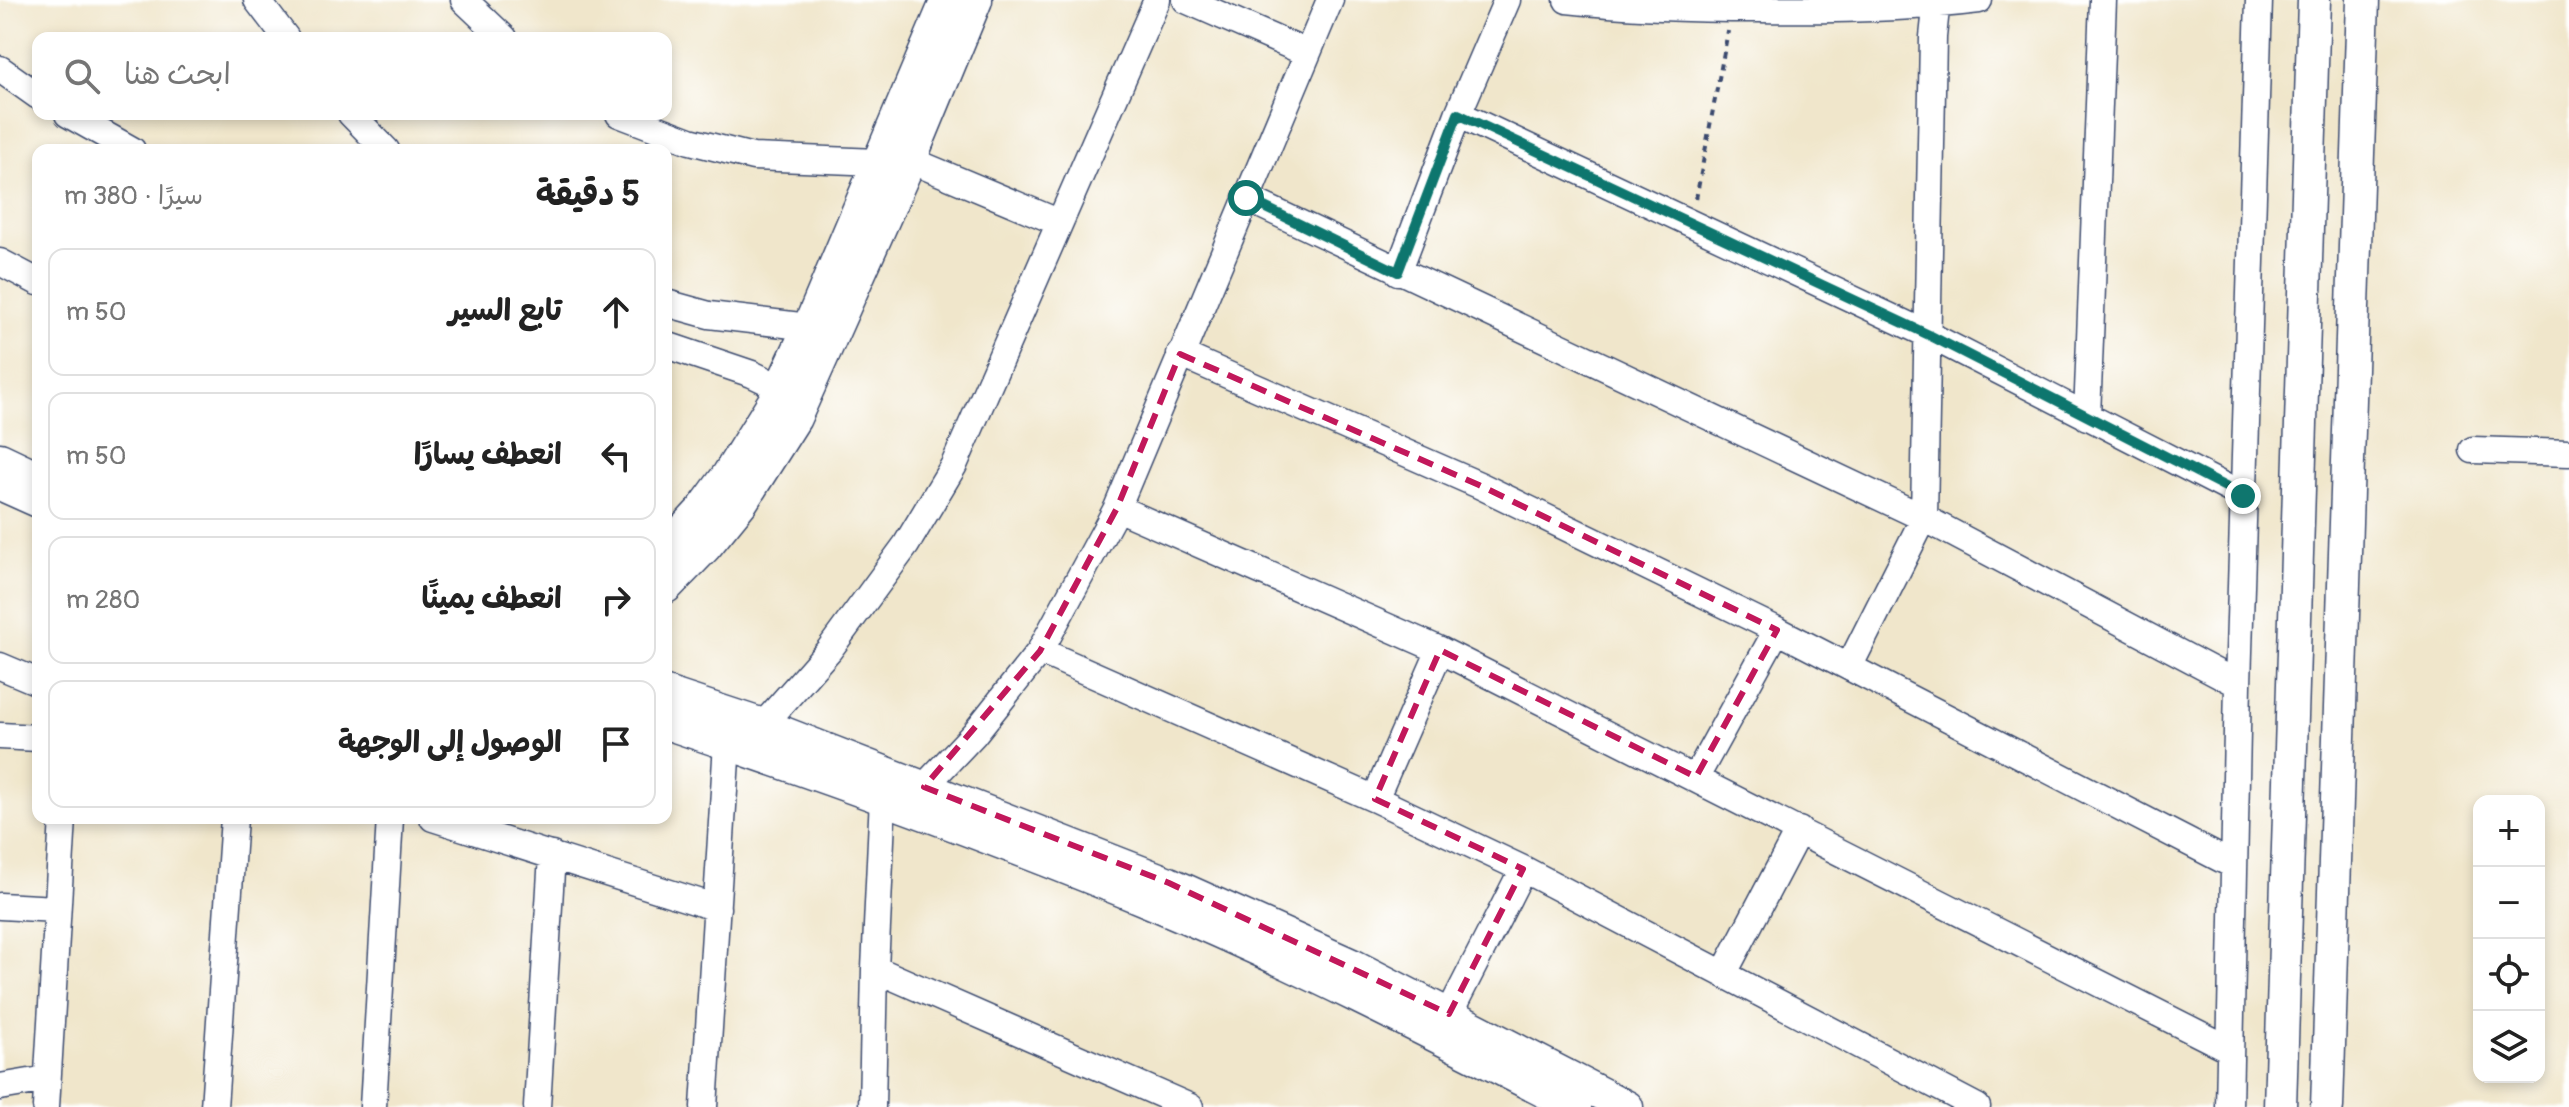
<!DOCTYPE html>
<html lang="ar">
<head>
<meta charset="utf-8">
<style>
  :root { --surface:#fff; --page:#f2f2f2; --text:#222; --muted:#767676; --line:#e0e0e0 }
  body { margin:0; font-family:Pangolin,"Playpen Sans Arabic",sans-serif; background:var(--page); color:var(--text); direction:rtl }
  .controls { position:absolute; right:24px; bottom:24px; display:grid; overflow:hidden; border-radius:16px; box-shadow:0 4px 12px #0003 }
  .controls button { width:72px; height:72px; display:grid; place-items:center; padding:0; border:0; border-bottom:2px solid var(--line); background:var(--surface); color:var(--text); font:40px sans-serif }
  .stop { position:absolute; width:24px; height:24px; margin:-18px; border:6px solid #0f766e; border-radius:50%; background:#fff }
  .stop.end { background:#0f766e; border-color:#fff; box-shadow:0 2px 8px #0008 }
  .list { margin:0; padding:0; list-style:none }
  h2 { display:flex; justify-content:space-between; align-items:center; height:104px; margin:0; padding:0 32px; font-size:34px }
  h2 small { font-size:26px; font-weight:400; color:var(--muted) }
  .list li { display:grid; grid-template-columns:52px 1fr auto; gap:24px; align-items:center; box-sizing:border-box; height:128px; margin:0 16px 16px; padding:0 16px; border:2px solid var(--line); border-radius:16px }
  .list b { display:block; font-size:30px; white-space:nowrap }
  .list em { font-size:26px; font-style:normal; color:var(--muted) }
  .icon { flex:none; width:44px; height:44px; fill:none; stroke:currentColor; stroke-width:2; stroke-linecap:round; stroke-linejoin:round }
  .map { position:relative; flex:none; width:2569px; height:1107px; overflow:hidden; direction:ltr }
  .search { position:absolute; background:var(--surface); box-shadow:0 4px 12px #0003; left:32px; top:32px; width:640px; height:88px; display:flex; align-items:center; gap:20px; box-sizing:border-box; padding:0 28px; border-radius:16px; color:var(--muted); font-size:30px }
  .panel { position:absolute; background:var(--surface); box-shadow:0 4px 12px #0003; left:32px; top:144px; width:640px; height:680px; border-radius:16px; direction:rtl }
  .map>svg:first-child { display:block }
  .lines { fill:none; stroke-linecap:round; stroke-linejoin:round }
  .minor-casing { stroke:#3b4a6e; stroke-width:29 }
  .tertiary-casing { stroke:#3b4a6e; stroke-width:35 }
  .path { stroke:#3b4a6e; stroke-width:4; stroke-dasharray:6 6; stroke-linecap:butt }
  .minor { stroke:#fff; stroke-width:26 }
  .tertiary { stroke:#fff; stroke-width:32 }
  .route { stroke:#0f766e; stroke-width:10 }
  .marked { fill:none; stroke:#c2185b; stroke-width:6; stroke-dasharray:16 10; stroke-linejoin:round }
</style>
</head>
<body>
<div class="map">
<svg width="2569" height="1107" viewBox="0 0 2569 1107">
  <rect width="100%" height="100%" fill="#fff"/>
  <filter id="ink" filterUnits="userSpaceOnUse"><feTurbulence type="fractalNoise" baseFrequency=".0125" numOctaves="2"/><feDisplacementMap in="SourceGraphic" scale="16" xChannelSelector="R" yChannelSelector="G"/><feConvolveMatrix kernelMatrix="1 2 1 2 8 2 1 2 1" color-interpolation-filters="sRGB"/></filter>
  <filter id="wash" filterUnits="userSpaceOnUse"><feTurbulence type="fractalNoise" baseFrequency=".006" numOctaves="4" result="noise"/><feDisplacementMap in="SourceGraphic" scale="32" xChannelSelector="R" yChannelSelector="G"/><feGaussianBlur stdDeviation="1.8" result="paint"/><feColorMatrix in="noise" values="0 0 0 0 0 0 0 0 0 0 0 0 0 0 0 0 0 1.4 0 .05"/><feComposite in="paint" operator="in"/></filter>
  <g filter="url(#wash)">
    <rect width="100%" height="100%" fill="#f0e6cb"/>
  </g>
  <g filter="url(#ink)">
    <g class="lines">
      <defs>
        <path id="minor" d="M257,0L286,38
          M464,0L504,38
          M1186,0L1307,53
          M1567,0C1630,7 1694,9 1758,9C1832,10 1906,9 1979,0
          M0,69L38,96
          M68,114L132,150
          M351,114L386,150
          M619,114L690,141L753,157L878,162
          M1458,114L1929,335L2243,496
          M910,160L1058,222
          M1246,198L1924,518L2238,684
          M0,262L38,282
          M1398,272L1458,114L1507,0
          M666,303L709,315L809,327
          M666,345L752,374L781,388
          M1180,354L1479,485L1777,630L2233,865
          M2087,417L2103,0
          M2473,450L2569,453
          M1117,508L1440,650L2229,1049
          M1040,651L1375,799L1523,869L1977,1107
          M0,666L38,682
          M1849,667L1924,518L1933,37L1937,0
          M763,725L829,650L906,545L954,465L1157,0
          M0,736L38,738
          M1696,777L1777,630
          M924,787L974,734L1040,651L1117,508L1330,0
          M1375,799L1440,650
          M433,818L717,908
          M0,906L57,909
          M875,969L1190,1107
          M1724,973L1799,830
          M1449,1014L1523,869
          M0,1087L47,1079
          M46,1107L63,818
          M214,1107L234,818
          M373,1107L390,818
          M537,1107L552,855
          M704,1107L727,743
          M872,1107L875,969L883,797
          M2229,1107L2238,684L2259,0"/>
        <path id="tertiary" d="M0,459L38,477
          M0,484L38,501
          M666,549L703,509L728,475L776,398L809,327L947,0
          M666,587L706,546L741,503L795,418L910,160L976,0
          M666,693L763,725L1169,883L1354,966L1627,1107
          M666,723C831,778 994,837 1155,904C1298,964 1437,1036 1575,1107
          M2280,1107L2314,0
          M2327,1107L2363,0"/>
      </defs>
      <use href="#minor" class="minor-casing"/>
      <use href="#tertiary" class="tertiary-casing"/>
      <path class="path" d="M1696,199L1728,31"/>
      <use href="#minor" class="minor"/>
      <use href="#tertiary" class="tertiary"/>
    </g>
  </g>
  <g class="lines" filter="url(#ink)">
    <path class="route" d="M1246,198L1398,272L1458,114L1929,335L2243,496"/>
  </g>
  <path class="marked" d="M1180,354L1479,485L1777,630L1696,777L1440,650L1375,799L1523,869L1449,1014L1169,883L924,787L1040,651L1117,508Z"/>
</svg>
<div class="controls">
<button>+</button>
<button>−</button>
<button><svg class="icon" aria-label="locate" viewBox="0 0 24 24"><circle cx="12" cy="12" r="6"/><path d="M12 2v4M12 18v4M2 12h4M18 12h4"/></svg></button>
<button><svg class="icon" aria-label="layers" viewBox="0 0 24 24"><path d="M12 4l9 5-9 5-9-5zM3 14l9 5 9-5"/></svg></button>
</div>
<div class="stop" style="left:1246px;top:198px"></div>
<div class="stop end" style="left:2243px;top:496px"></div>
<div class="search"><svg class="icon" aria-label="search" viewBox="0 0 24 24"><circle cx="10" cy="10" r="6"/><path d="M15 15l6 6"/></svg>ابحث هنا</div>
<section class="panel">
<h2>5 دقيقة<small>سيرًا · 380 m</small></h2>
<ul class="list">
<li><svg class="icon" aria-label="ahead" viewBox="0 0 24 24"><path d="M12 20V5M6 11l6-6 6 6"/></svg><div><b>تابع السير</b></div><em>50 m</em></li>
<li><svg class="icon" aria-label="left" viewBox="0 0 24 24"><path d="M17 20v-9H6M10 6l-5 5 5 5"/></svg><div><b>انعطف يسارًا</b></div><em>50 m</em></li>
<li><svg class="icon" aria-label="right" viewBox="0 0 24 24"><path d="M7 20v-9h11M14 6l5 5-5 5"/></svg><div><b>انعطف يمينًا</b></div><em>280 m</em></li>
<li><svg class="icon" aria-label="arrive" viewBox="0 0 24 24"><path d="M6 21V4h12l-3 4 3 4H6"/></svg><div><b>الوصول إلى الوجهة</b></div></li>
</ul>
</section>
</div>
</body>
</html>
